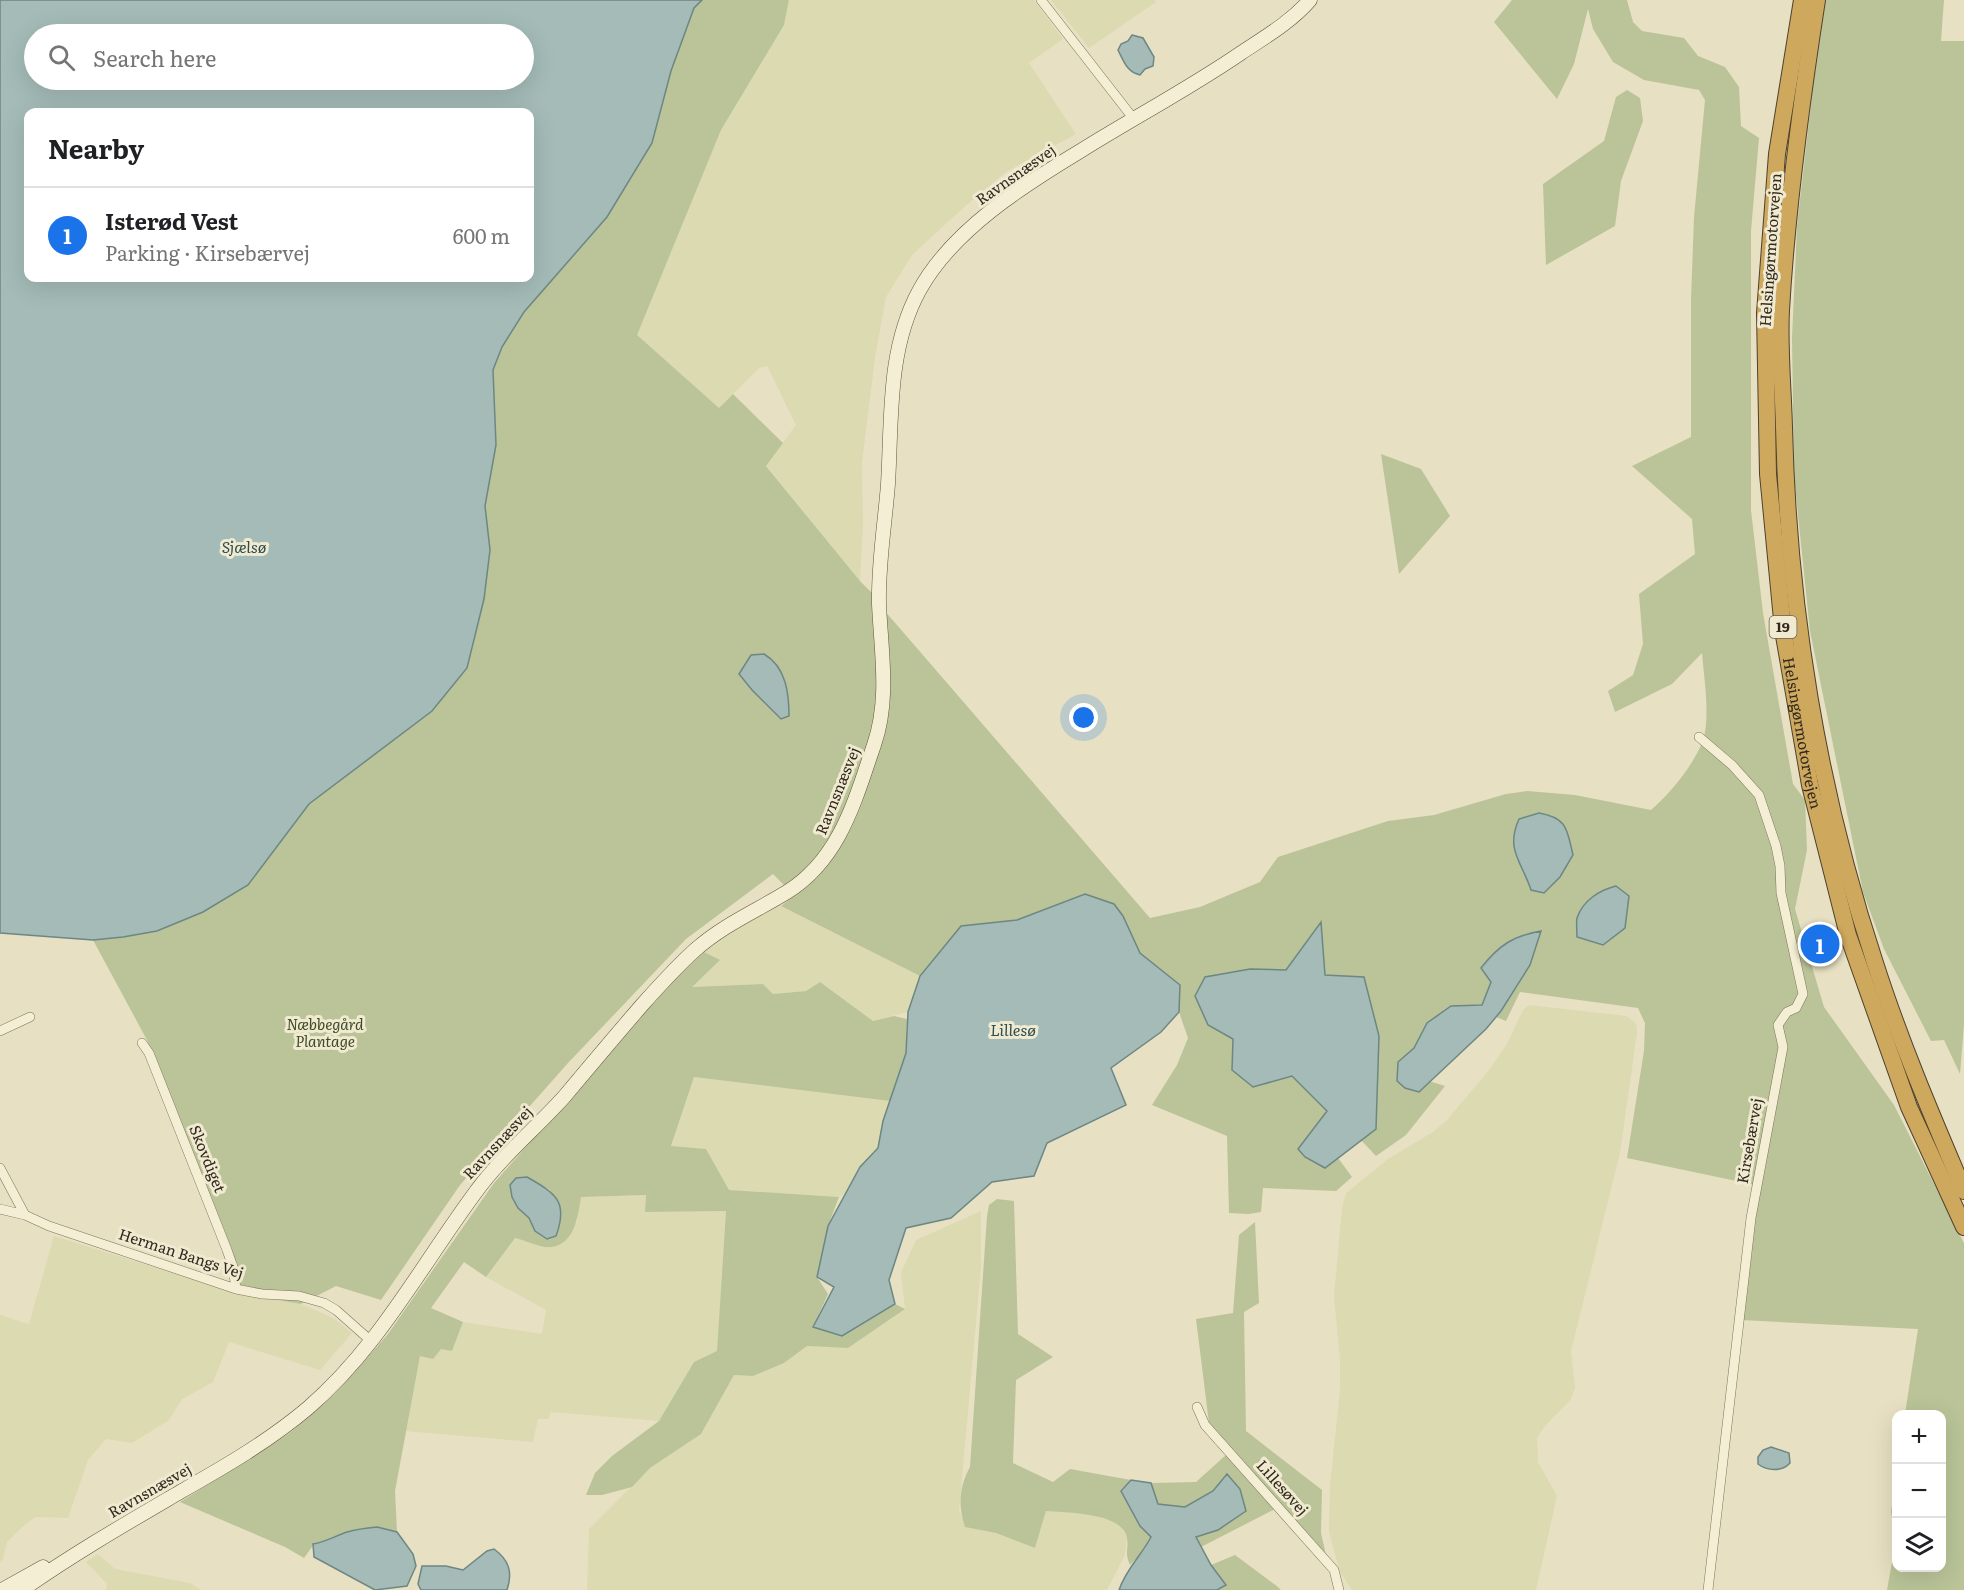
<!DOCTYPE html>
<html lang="en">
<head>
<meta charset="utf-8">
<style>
  :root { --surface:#fff; --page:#f6f6f6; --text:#202124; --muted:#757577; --line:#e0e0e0; --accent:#1a73e8 }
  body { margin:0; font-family:Literata,serif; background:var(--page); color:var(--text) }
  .controls { position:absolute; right:18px; bottom:18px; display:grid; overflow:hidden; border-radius:12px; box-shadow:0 6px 24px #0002 }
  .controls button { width:54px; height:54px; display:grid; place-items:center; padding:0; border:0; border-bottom:2px solid var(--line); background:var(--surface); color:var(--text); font:30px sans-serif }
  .you { position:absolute; left:1084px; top:718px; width:21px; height:21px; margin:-15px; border:4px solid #fff; border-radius:50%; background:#1a73e8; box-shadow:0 0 0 9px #1a73e833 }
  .badge { display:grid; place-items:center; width:39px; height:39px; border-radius:50%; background:var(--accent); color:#fff; font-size:20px; font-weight:700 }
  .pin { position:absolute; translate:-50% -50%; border:3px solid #fff; box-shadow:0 2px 6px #0006 }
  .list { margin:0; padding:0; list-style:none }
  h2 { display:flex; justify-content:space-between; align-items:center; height:78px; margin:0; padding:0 24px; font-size:26px }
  h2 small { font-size:20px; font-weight:400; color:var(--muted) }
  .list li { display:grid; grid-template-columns:39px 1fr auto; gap:18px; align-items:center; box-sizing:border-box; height:96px; padding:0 24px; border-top:2px solid var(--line) }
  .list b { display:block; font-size:22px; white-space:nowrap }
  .list p { margin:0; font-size:20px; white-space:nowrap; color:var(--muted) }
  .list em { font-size:20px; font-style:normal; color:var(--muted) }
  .icon { flex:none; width:33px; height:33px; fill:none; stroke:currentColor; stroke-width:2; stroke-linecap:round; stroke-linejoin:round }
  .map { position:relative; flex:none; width:1964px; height:1590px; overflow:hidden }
  .search { position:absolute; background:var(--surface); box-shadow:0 6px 24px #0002; left:24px; top:24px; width:510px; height:66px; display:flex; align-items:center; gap:15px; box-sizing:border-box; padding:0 21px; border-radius:33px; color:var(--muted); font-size:22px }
  .panel { position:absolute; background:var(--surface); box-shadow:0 6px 24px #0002; left:24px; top:108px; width:510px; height:174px; border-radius:12px }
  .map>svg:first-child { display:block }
  .farmland { fill:#dcdab1 }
  .green { fill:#bac498; fill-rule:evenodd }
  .water { fill:#a4bbb7; stroke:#6d8784; stroke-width:1.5; fill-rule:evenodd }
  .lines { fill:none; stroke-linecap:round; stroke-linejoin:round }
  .minor-casing { stroke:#7f735c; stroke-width:10 }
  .secondary-casing { stroke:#61543f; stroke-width:15 }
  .motorway-casing { stroke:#4d4130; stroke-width:18 }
  .minor { stroke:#f3eed4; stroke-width:9 }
  .secondary { stroke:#f3eed4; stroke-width:14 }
  .motorway { stroke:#cda85d; stroke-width:16 }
  .labels { text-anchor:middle; stroke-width:6; stroke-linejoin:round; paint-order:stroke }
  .shield { fill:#f0ead1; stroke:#6a6354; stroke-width:1.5 }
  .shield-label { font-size:14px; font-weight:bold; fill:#31291e }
  .street-label { font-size:15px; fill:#31291e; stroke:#f0ead1 }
  .park-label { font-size:15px; font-style:italic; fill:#3e4b27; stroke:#f0ead1 }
  .water-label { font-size:16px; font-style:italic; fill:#2f4d4f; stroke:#f0ead1 }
</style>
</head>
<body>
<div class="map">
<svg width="1964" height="1590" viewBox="0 0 1964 1590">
  <rect width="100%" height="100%" fill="#e7e0c3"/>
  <path class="farmland" d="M789,0H1034L1063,39L1029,63L1076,134L1006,172L963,208L912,255L886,297L876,351L862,463L863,525L860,581L766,465L796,425L767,366L759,368L719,408L636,335L721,130L784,25Z
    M1051,0H1155L1156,2L1089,48Z
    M781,900V906L920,976L908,1012L873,1021L820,982L806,991L773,994L763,984L691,987L719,960L704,952L731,929Z
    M1529,1005L1626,1016L1636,1023L1637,1033L1620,1153L1571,1351L1575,1388L1571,1399L1545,1426L1537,1438L1538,1462L1557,1496L1536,1590H1352L1340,1572L1329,1532L1330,1486L1340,1390V1360L1334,1296L1342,1208L1346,1193L1388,1159L1433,1132L1446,1121L1489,1070L1507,1044L1523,1010Z
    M694,1077L890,1101L878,1148L860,1167L847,1192L839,1197L728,1190L706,1149L671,1147Z
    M646,1195L645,1212L726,1211L717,1351L694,1362L659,1421L551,1412L548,1419H538L533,1442L405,1431L420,1356L441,1349L452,1351L463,1322L542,1334L546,1310L486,1277L515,1238L550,1248L577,1222L581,1197Z
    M981,1211V1267L959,1511L966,1527L996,1533L1035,1548L1046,1511L1091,1514L1119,1524L1127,1537L1125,1555L1107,1590H587L589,1529L650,1468L701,1434L734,1375L753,1376L784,1363L807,1346L848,1348L905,1309L901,1273L916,1240Z
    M54,1236L237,1293L301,1304L333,1318L352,1333L320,1370L229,1342L213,1382L182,1399L169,1420L132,1443L106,1439L88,1460L68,1518L35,1517L21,1528L7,1542L3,1559L0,1562V1315L29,1324Z
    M98,1554L115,1569L190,1583L201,1590H106L107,1584L86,1562Z"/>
  <path class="green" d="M702,0H789L784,25L721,130L637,335L719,408L733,394L783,443L766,466L860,581L873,594L878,710L873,737L831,841L811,865L787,888L773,874L686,939L568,1063L460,1185L381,1300L336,1286L301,1304L237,1293L233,1252L147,1040L93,940L123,937L157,931L248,885L309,804L359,765L467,668L484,599L490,550L485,506L496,445L493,370L502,347L671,71L694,8Z
    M1512,0H1627L1633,22L1642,31L1684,38L1698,56L1725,67L1739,87L1741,126L1759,138L1751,231V510L1763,613L1793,784L1805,800L1807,850L1795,909L1824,1007L1894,1105L1964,1243V1590H1887L1896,1540V1568H1942V1414H1905L1918,1329L1741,1320L1760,1186L1627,1158L1644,1051L1645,1023L1638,1008L1520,992L1506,1021L1496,1017L1530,965L1541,931C1513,936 1498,945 1481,968L1492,982L1482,1005L1472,1006L1427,1023L1414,1048L1398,1062L1419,1092L1429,1081L1445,1086L1406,1135L1376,1156L1361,1140L1376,1129L1379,1036L1364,977L1325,975L1320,923L1286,970L1250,969L1208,1025L1233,1039L1253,1087L1292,1076L1327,1111L1324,1167L1338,1158L1352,1177L1336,1191L1263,1188L1261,1212L1249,1214L1229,1213L1227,1136L1152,1105L1177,1065L1188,1038L1179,1012L1180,985L1140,953L1123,916L1085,894L1017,920L961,926L920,976L781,906L817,878L838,849L881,740L884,610L1150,918L1200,907L1260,882L1278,857L1388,821L1434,815L1506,794L1527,791L1575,795L1651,810C1670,794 1701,757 1705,732C1709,707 1704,678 1702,653L1672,684L1615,712L1608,691L1633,675L1643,644L1639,594L1695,554L1692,519L1632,466L1691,437V300L1694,217L1705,100L1699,90L1644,80L1613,62L1593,29L1588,9L1574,64L1557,99L1494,22ZM1625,928L1603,945L1577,937Z
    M1826,0H1944L1941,41H1964V1024L1960,1074L1944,1040L1931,1041L1884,949L1863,892L1810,631L1794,476L1792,338L1797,226L1813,86Z
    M1627,90L1640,98L1643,121L1621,181L1615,226L1546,265L1543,184L1604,141L1616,97Z
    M1381,454L1421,469L1450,516L1399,574Z
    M704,952L720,960L692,987L763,984L773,994L806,991L820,982L873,1021L894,1016L907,1019L906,1053L890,1101L694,1077L671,1146L706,1149L729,1190L839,1197L828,1226L817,1277L828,1294L813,1327L842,1335L895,1304L905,1309L848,1348L807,1346L784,1363L753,1376L734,1375L701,1434L650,1468L632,1487L602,1495H586L595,1473L612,1456L659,1421L694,1362L717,1351L726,1211L645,1212L646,1195L581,1197C578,1216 575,1243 552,1247C542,1249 525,1240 515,1238L486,1277L464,1262L431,1308L463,1322L452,1351L441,1349L433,1359L420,1356L395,1491L397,1532C379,1528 363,1526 345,1532C334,1536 325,1542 314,1544L304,1558L285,1547L180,1502L288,1434L334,1395L388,1334L494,1183L677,977ZM527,1177L550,1190L556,1236L546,1239L535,1231L516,1178Z
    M997,1199L1014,1201L1018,1334L1053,1357L1016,1380L1013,1463L1053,1482L1070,1469L1131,1480L1121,1492L1140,1526L1151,1537L1143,1551L1130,1565C1124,1552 1129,1549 1127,1538C1122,1512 1067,1513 1046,1511L1035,1548L996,1533L965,1527C958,1506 959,1487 970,1467L987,1216L989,1205Z
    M1255,1222L1259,1303L1244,1312L1246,1431L1322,1490L1321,1533L1326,1555L1209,1423L1196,1319L1233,1313L1239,1235Z
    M1227,1454L1275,1509L1201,1547L1196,1537L1218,1530L1226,1474L1213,1491L1184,1507L1158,1504L1151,1483L1196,1482Z
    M1896,1473V1536L1891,1512Z
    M1235,1555L1278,1587L1281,1590H1217L1226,1585L1211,1565Z"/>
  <path class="water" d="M0,0H702L694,8L671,71L652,143L607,217L524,312L502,347L493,370L496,445L485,506L490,550L484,599L467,668L432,711L309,804L248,885L203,912L157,931L123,937L93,940L0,933ZM34,34H524V80H34ZM28,112H530V278H28Z
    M1132,35L1143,38L1154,57L1153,66L1145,69L1140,75C1127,72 1124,62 1118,50L1121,44L1128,41Z
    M764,654C786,667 789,693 789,716L781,719L752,690L739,674L751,655Z
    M1539,813C1568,818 1567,830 1573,855L1560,877L1544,893L1531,890C1522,862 1505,850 1519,819Z
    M1616,886L1629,896L1625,928L1603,945L1577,937C1577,931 1576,923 1577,918C1583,900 1600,890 1616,886Z
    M1085,894L1114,904L1123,916L1140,953L1180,985L1179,1012L1161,1032L1111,1068L1126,1105L1047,1143L1034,1176L992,1182L951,1218L906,1228L889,1280L895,1304L842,1336L813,1327L834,1287L817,1277L828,1226L860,1167L878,1148L883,1121L906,1053L908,1012L920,976L961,926L1017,920Z
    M1321,922L1325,975L1364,977L1379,1036L1376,1129L1325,1168L1305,1157L1298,1149L1327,1111L1292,1076L1253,1087L1232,1070L1233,1039L1208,1025L1195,996L1205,977L1250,969L1286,970Z
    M1541,931L1530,965L1501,1011L1486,1029L1419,1092L1405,1088L1397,1081L1398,1062L1414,1048L1427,1023L1451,1006L1482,1005L1491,982L1481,968C1499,945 1513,936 1541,931Z
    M527,1177C555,1193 569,1201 556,1236L547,1239L535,1231L529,1218L518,1208L512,1197L510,1185L516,1178Z
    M1771,1447L1789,1453L1790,1463C1782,1472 1767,1471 1758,1464V1457L1763,1450Z
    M1227,1474L1240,1489L1246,1511L1218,1530L1196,1537L1211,1565L1226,1585L1217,1590H1119C1126,1569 1141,1556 1151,1537L1140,1526L1121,1491L1131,1480L1151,1483L1158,1504L1185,1507L1213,1491Z
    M377,1527L397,1532L413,1554L416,1566L407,1586L375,1590L314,1557L313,1544C326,1542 335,1536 347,1532C357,1529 366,1528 377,1527Z
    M494,1549C509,1560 513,1572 507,1590H421L418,1584L422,1566H446L463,1570L487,1551Z"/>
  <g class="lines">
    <defs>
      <path id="minor" d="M1041,0L1133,118
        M1699,737L1732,765L1759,795L1776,846L1780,866L1781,893L1803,994L1796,1008L1787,1012L1778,1025L1783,1047L1751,1218L1708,1590
        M0,1031L30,1017
        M142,1043L149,1053L227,1250L233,1267L236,1289
        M0,1168L25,1215L49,1226L236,1289L262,1294L299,1296L324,1303L336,1310L371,1341
        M0,1209L25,1215
        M1197,1407L1205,1425L1334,1570L1339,1590"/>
      <path id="secondary" d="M2,1590L43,1567
        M22,1590C73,1554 127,1523 180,1492C224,1467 269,1441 308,1408C378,1348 421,1266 475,1193C500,1158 535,1129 564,1097C590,1066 616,1035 642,1005C659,986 676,967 695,950C723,925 756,911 787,892C840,859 855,800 874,745C890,699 881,651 879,604C878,564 885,523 888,484C892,419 887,350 919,291C952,230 1024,185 1082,150C1135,117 1190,88 1241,53C1265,37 1291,22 1310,0"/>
      <g id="motorway">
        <path id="s1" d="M1802,0L1777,154L1765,313L1768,474L1783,630L1810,785L1848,935L1909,1107L1964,1227"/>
        <path d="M1817,0C1801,103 1787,206 1781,310C1779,349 1783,388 1784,427C1788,607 1818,791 1875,963C1900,1041 1932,1116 1964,1191"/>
      </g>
    </defs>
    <use href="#minor" class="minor-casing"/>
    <use href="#secondary" class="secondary-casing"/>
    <use href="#motorway" class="motorway-casing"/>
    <use href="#minor" class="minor"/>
    <use href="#secondary" class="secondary"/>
    <use href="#motorway" class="motorway"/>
  </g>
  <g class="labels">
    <rect class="shield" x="1769.5" y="616" width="27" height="22" rx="4.5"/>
    <g class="shield-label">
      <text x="1783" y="632">19</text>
    </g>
    <g class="street-label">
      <text transform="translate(1016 175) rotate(-35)" y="5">Ravnsnæsvej</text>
      <text transform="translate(1771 250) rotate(-86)" y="5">Helsingørmotorvejen</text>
      <text dy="5" stroke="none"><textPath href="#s1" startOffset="738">Helsingørmotorvejen</textPath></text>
      <text transform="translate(838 791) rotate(-68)" y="5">Ravnsnæsvej</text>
      <text transform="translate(1750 1141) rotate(-80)" y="5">Kirsebærvej</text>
      <text transform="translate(498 1143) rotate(-47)" y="5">Ravnsnæsvej</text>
      <text transform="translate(207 1159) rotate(68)" y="5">Skovdiget</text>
      <text transform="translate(181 1254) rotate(18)" y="5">Herman Bangs Vej</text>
      <text transform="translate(1282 1488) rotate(48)" y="5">Lillesøvej</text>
      <text transform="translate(150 1491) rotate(-30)" y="5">Ravnsnæsvej</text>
    </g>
    <g class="park-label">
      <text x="325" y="1030">Næbbegård<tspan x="325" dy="17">Plantage</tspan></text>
    </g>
    <g class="water-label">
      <text x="244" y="553">Sjælsø</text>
      <text x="1013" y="1036">Lillesø</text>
    </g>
  </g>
</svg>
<div class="controls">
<button>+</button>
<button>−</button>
<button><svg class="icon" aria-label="layers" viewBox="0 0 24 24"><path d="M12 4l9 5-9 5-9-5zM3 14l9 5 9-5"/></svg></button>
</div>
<div class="you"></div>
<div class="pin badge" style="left:1820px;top:944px">1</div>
<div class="search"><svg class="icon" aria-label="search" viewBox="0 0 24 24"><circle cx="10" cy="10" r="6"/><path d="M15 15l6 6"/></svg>Search here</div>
<section class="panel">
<h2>Nearby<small></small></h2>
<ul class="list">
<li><span class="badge">1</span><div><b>Isterød Vest</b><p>Parking · Kirsebærvej</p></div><em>600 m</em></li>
</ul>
</section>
</div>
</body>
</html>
